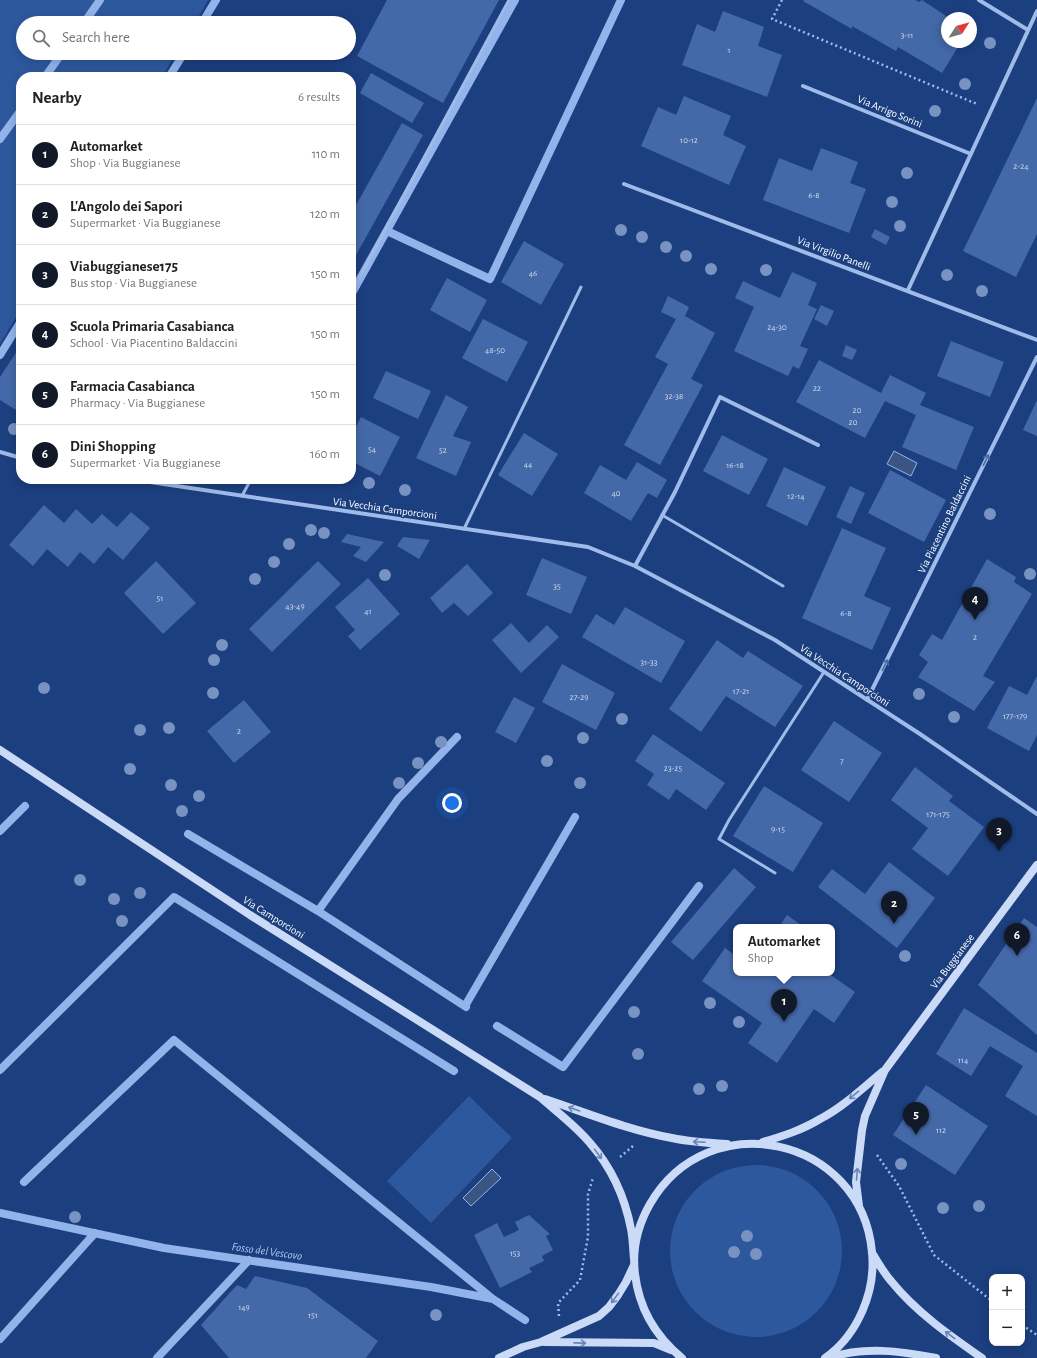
<!DOCTYPE html>
<html lang="en">
<head>
<meta charset="utf-8">
<style>
  :root { --surface:#fff; --page:#f2f2f2; --text:#222; --muted:#767676; --line:#e0e0e0; --accent:#111827 }
  body { margin:0; font-family:"Alegreya Sans",sans-serif; background:var(--page); color:var(--text) }
  .controls { position:absolute; right:12px; bottom:12px; display:grid; overflow:hidden; border-radius:8px; box-shadow:0 2px 10px #0003 }
  .controls button { width:36px; height:36px; display:grid; place-items:center; padding:0; border:0; border-bottom:1px solid var(--line); background:var(--surface); color:var(--text); font:20px sans-serif }
  .compass { position:absolute; left:941px; top:12px; width:36px; height:36px; border-radius:50%; background:var(--surface); box-shadow:0 2px 10px #0003; rotate:54deg }
  .you { position:absolute; left:452px; top:803px; width:14px; height:14px; margin:-10px; border:3px solid #fff; border-radius:50%; background:#1a73e8; box-shadow:0 0 0 6px #1a73e833 }
  .badge { display:grid; place-items:center; width:26px; height:26px; border-radius:50%; background:var(--accent); color:#fff; font-size:13px; font-weight:700 }
  .pin { position:absolute; translate:-50% -33px; filter:drop-shadow(0 1px 2px #0008) }
  .pin::after { content:''; position:absolute; top:21px; width:14px; height:12px; background:inherit; clip-path:polygon(0 0,100% 0,50% 100%) }
  .popup { position:absolute; left:733px; top:924px; width:102px; height:52px; box-sizing:border-box; display:grid; place-content:center; border-radius:8px; background:var(--surface); filter:drop-shadow(0 1px 3px #0005); font-size:13px; white-space:nowrap; color:var(--muted) }
  .popup b { font-size:15px; color:var(--text) }
  .popup::after { content:''; position:absolute; left:50%; top:100%; margin-left:-8px; border:8px solid transparent; border-top-color:var(--surface) }
  .list { margin:0; padding:0; list-style:none }
  h2 { display:flex; justify-content:space-between; align-items:center; height:52px; margin:0; padding:0 16px; font-size:17px }
  h2 small { font-size:13px; font-weight:400; color:var(--muted) }
  .list li { display:grid; grid-template-columns:26px 1fr auto; gap:12px; align-items:center; box-sizing:border-box; height:60px; padding:0 16px; border-top:1px solid var(--line) }
  .list b { display:block; font-size:15px; white-space:nowrap }
  .list p { margin:0; font-size:13px; white-space:nowrap; color:var(--muted) }
  .list em { font-size:13px; font-style:normal; color:var(--muted) }
  .icon { flex:none; width:22px; height:22px; fill:none; stroke:currentColor; stroke-width:2; stroke-linecap:round; stroke-linejoin:round }
  .map { position:relative; flex:none; width:1037px; height:1358px; overflow:hidden }
  .search { position:absolute; background:var(--surface); box-shadow:0 2px 10px #0003; left:16px; top:16px; width:340px; height:44px; display:flex; align-items:center; gap:10px; box-sizing:border-box; padding:0 14px; border-radius:22px; color:var(--muted); font-size:15px }
  .panel { position:absolute; background:var(--surface); box-shadow:0 2px 10px #0003; left:16px; top:72px; width:340px; height:412px; border-radius:16px }
  .map>svg:first-child { display:block }
  .green { fill:#2e589e }
  .water { fill:#3a5584; stroke:#92b4eb }
  .lines { fill:none; stroke-linecap:round; stroke-linejoin:round }
  .stream { stroke:#92b4eb; stroke-width:8 }
  .building { fill:#4469a9 }
  .path { stroke:#9fbbe9; stroke-width:2.5; stroke-dasharray:2 3; stroke-linecap:butt }
  .lane { stroke:#9fbbe9; stroke-width:3 }
  .street { stroke:#9fbbe9; stroke-width:4 }
  .secondary { stroke:#cadaf7; stroke-width:8 }
  .tree { fill:#7892c1 }
  .oneway { stroke:#4a6aa4 }
  .oneway2 { stroke:#6a85b5 }
  .labels { text-anchor:middle; stroke-width:3; stroke-linejoin:round; paint-order:stroke }
  .number-label { font-size:9px; fill:#d0daea }
  .street-label { font-size:11px; fill:#fff; stroke:#1c3f7f }
  .water-label { font-size:12px; font-style:italic; fill:#aac5f1; stroke:#1c3f7f }
</style>
</head>
<body>
<div class="map">
<svg width="1037" height="1358" viewBox="0 0 1037 1358">
  <rect width="100%" height="100%" fill="#1c3f7f"/>
  <path class="green" d="M0,0H208L195,23H23V53H176L162,77H21V309L0,344Z
    M469,1096L512,1138L431,1223L387,1181Z
    M670 1251a86 86 0 1 1 172 0a86 86 0 1 1-172 0Z"/>
  <path class="water" d="M894,451L917,463L911,476L887,464Z
    M492,1169L501,1178L471,1206L463,1198Z"/>
  <g class="lines">
    <path class="stream" d="M84,23L100,0
      M202,23L216,0
      M45,77L62,53
      M169,77L184,53
      M0,139L21,110
      M387,231L490,279L621,0
      M351,295L515,0
      M0,355L21,321
      M0,831L25,806
      M188,834L318,911L466,1007
      M318,911L398,799L457,737
      M465,1006L575,817
      M497,1026L563,1067L699,886
      M0,1070L174,897L454,1071
      M24,1182L174,1040L493,1299
      M0,1213L164,1248L431,1287L493,1299L525,1320
      M0,1339L95,1233
      M157,1358L249,1260"/>
  </g>
  <path class="building" d="M387,0H499L443,103L357,56Z
    M804,0H915L919,2L922,0L949,18H947V42H961L942,73L898,47L896,51L852,26V29L803,1Z
    M723,11L764,27L758,46L782,55L767,97L682,65L697,24L715,32Z
    M371,73L424,103L412,123L360,93Z
    M684,96L731,116L723,135L746,146L729,185L641,146L658,107L676,115Z
    M1037,98V234L1016,277L963,251Z
    M402,123L423,135L351,264V214Z
    M821,148L858,162L850,183L866,189L849,233L763,200L779,158L812,171Z
    M875,229L890,237L886,245L871,237Z
    M524,241L564,264L541,305L501,282Z
    M792,272L817,283L808,305L817,309L800,346L808,349L799,369L793,366L788,376L734,351L754,307L735,298L743,281L780,298Z
    M447,278L487,300L470,332L430,310Z
    M668,296L689,307L685,316L715,333L691,379L703,385L660,465L624,445L668,364L655,357L676,319L661,312Z
    M821,305L834,311L827,326L814,319Z
    M483,319L528,342L507,382L462,358Z
    M951,341L1004,362L990,397L937,376Z
    M21,345V380L18,384L21,386V413L0,400V377Z
    M846,345L857,350L852,360L842,356Z
    M819,360L881,393L890,375L926,393L920,405L974,427L956,470L902,447L916,415L885,401L865,438L796,402Z
    M386,371L431,391L418,419L373,398Z
    M446,395L468,407L453,436L471,442L456,476L416,458Z
    M1037,400V436L1023,430Z
    M361,417L400,437L380,476L351,461V436Z
    M524,433L558,454L532,496L498,475Z
    M722,435L768,459L749,495L703,471Z
    M637,462L667,480L657,498L648,493L631,521L584,493L600,465L626,480Z
    M784,467L826,487L807,526L766,506Z
    M890,470L946,500L924,542L868,513Z
    M850,486L865,493L851,524L836,517Z
    M44,505L64,523L76,509L92,524L102,514L117,527L131,512L150,528L123,560L108,547L94,564L80,552L68,567L47,549L33,566L9,545Z
    M842,528L886,548L864,596L891,608L872,650L802,618Z
    M347,534L384,542L366,562L353,556L361,547L341,542Z
    M403,537L430,540L419,559L397,546Z
    M542,558L587,577L571,614L526,595Z
    M987,559L1016,577L1014,582L1032,594L983,676L995,682L974,711L918,677L928,662L919,655L932,634L942,640Z
    M156,561L196,603L163,634L124,593Z
    M318,561L341,584L272,652L249,629Z
    M467,564L493,593L468,616L454,603L442,613L430,598Z
    M368,578L400,614L360,650L348,636L355,630L335,607Z
    M625,607L685,641L661,683L582,637L596,614L614,625Z
    M511,623L529,643L547,625L559,637L521,673L492,640Z
    M717,640L743,658L748,651L803,686L775,727L726,696L701,732L669,709Z
    M562,664L615,693L596,730L542,702Z
    M1037,676V735L1029,751L987,728L1009,686L1027,695Z
    M514,697L535,708L516,743L495,732Z
    M244,700L271,732L234,763L207,731Z
    M834,721L882,753L849,802L801,770Z
    M653,734L725,783L706,810L676,789L669,800L647,785L654,774L635,761Z
    M915,767L953,796L949,801L984,827L948,876L912,849L928,828L891,800Z
    M764,786L823,823L793,872L733,836Z
    M889,862L935,898L897,948L818,887L832,869L865,894Z
    M734,868L756,887L693,960L671,942Z
    M787,915L804,927H779Z
    M1024,918L1037,927V1035L978,985Z
    M725,948L736,956V973H828L855,992L834,1023L814,1009L777,1063L748,1043L762,1023L702,981Z
    M964,1008L1037,1053V1116L1005,1096L1023,1066L990,1046L971,1076L936,1054Z
    M926,1085L988,1126L955,1175L893,1135Z
    M529,1215L550,1234L546,1236L553,1250L542,1256L544,1261L529,1268L532,1272L500,1288L474,1235L497,1223L504,1237L519,1230L515,1222Z
    M255,1276L307,1288L378,1341L366,1358H229L201,1325L237,1285L246,1289Z"/>
  <g class="lines">
    <path class="path" d="M782,0L772,19L977,104
      M877,1155L899,1186L934,1255L992,1301
      M620,1157L633,1146
      M559,1316L558,1303L580,1280L588,1237V1194L593,1178
      M1022,1325L1037,1335"/>
    <path class="lane" d="M351,293L509,0
      M242,496L251,479
      M662,515L783,586
      M464,529L581,287
      M775,873L719,839L729,820L824,672"/>
    <path class="street" d="M979,0L1028,30
      M803,86L971,154
      M624,184L1037,340
      M908,290L1037,11
      M0,452L21,458
      M130,479L588,547L635,566L775,640L920,734L1037,814
      M635,566L675,492L720,397L818,445
      M867,700L1037,357"/>
    <path class="secondary" d="M0,750L250,915L540,1097C557,1112 576,1126 590,1143C611,1167 625,1198 631,1229C633,1239 633,1249 634,1259
      M545,1099C587,1113 628,1130 672,1138C690,1142 708,1143 727,1144
      M763,1142C783,1136 802,1130 820,1119C843,1107 863,1088 882,1072
      M859,1206L856,1182L862,1130L865,1116L885,1070L1037,865
      M872,1253C878,1262 883,1272 891,1281C916,1312 949,1335 982,1358
      M544,1342L654,1343L671,1350
      M499,1358L523,1347L541,1342L599,1316L609,1307L618,1295L626,1282L634,1265
      M682,1358C655,1336 639,1308 635,1274C632,1250 638,1225 650,1204C708,1103 861,1136 872,1252C876,1291 858,1335 825,1358
      M829,1358C864,1346 901,1351 936,1358"/>
  </g>
  <g class="tree">
    <circle cx="990" cy="43" r="6"/>
    <circle cx="965" cy="84" r="6"/>
    <circle cx="935" cy="111" r="6"/>
    <circle cx="907" cy="173" r="6"/>
    <circle cx="892" cy="202" r="6"/>
    <circle cx="900" cy="226" r="6"/>
    <circle cx="621" cy="230" r="6"/>
    <circle cx="642" cy="237" r="6"/>
    <circle cx="666" cy="247" r="6"/>
    <circle cx="686" cy="256" r="6"/>
    <circle cx="711" cy="269" r="6"/>
    <circle cx="766" cy="270" r="6"/>
    <circle cx="947" cy="275" r="6"/>
    <circle cx="982" cy="291" r="6"/>
    <circle cx="14" cy="429" r="6"/>
    <circle cx="369" cy="483" r="6"/>
    <circle cx="405" cy="490" r="6"/>
    <circle cx="990" cy="514" r="6"/>
    <circle cx="311" cy="530" r="6"/>
    <circle cx="324" cy="533" r="6"/>
    <circle cx="289" cy="544" r="6"/>
    <circle cx="274" cy="562" r="6"/>
    <circle cx="1030" cy="574" r="6"/>
    <circle cx="385" cy="575" r="6"/>
    <circle cx="255" cy="579" r="6"/>
    <circle cx="222" cy="645" r="6"/>
    <circle cx="214" cy="660" r="6"/>
    <circle cx="44" cy="688" r="6"/>
    <circle cx="213" cy="693" r="6"/>
    <circle cx="919" cy="694" r="6"/>
    <circle cx="954" cy="717" r="6"/>
    <circle cx="622" cy="719" r="6"/>
    <circle cx="169" cy="728" r="6"/>
    <circle cx="140" cy="730" r="6"/>
    <circle cx="583" cy="738" r="6"/>
    <circle cx="441" cy="742" r="6"/>
    <circle cx="547" cy="761" r="6"/>
    <circle cx="418" cy="763" r="6"/>
    <circle cx="130" cy="769" r="6"/>
    <circle cx="399" cy="783" r="6"/>
    <circle cx="580" cy="783" r="6"/>
    <circle cx="171" cy="785" r="6"/>
    <circle cx="199" cy="796" r="6"/>
    <circle cx="182" cy="811" r="6"/>
    <circle cx="80" cy="880" r="6"/>
    <circle cx="140" cy="893" r="6"/>
    <circle cx="114" cy="899" r="6"/>
    <circle cx="122" cy="921" r="6"/>
    <circle cx="905" cy="956" r="6"/>
    <circle cx="710" cy="1003" r="6"/>
    <circle cx="634" cy="1012" r="6"/>
    <circle cx="739" cy="1022" r="6"/>
    <circle cx="638" cy="1054" r="6"/>
    <circle cx="722" cy="1086" r="6"/>
    <circle cx="699" cy="1089" r="6"/>
    <circle cx="901" cy="1164" r="6"/>
    <circle cx="979" cy="1206" r="6"/>
    <circle cx="943" cy="1208" r="6"/>
    <circle cx="75" cy="1217" r="6"/>
    <circle cx="747" cy="1236" r="6"/>
    <circle cx="734" cy="1252" r="6"/>
    <circle cx="756" cy="1254" r="6"/>
    <circle cx="436" cy="1315" r="6"/>
  </g>
  <defs><path id="oneway-shaft" d="M-6 0H5M1.5-3L5.5 0L1.5 3" fill="none" stroke-width="1.6" stroke-linecap="round" stroke-linejoin="round"/></defs>
  <g class="oneway">
    <use href="#oneway-shaft" transform="translate(986 460) rotate(-64)"/>
    <use href="#oneway-shaft" transform="translate(885 665) rotate(-64)"/>
  </g>
  <g class="oneway2">
    <use href="#oneway-shaft" transform="translate(854 1095) rotate(141)"/>
    <use href="#oneway-shaft" transform="translate(574 1109) rotate(-161)"/>
    <use href="#oneway-shaft" transform="translate(699 1142) rotate(-177)"/>
    <use href="#oneway-shaft" transform="translate(598 1154) rotate(54)"/>
    <use href="#oneway-shaft" transform="translate(857 1174) rotate(-86)"/>
    <use href="#oneway-shaft" transform="translate(615 1298) rotate(126)"/>
    <use href="#oneway-shaft" transform="translate(950 1335) rotate(-143)"/>
    <use href="#oneway-shaft" transform="translate(580 1343) rotate(1)"/>
  </g>
  <g class="labels">
    <g class="number-label">
      <text x="907" y="38">3-11</text>
      <text x="729" y="53">1</text>
      <text x="689" y="143">10-12</text>
      <text x="1021" y="169">2-24</text>
      <text x="814" y="198">6-8</text>
      <text x="533" y="276">46</text>
      <text x="777" y="330">24-30</text>
      <text x="495" y="353">48-50</text>
      <text x="817" y="391">22</text>
      <text x="674" y="399">32-38</text>
      <text x="857" y="413">20</text>
      <text x="853" y="425">20</text>
      <text x="372" y="452">54</text>
      <text x="443" y="453">52</text>
      <text x="528" y="467">44</text>
      <text x="735" y="468">16-18</text>
      <text x="616" y="496">40</text>
      <text x="796" y="499">12-14</text>
      <text x="557" y="589">35</text>
      <text x="160" y="601">51</text>
      <text x="295" y="609">43-49</text>
      <text x="368" y="614">41</text>
      <text x="846" y="616">6-8</text>
      <text x="975" y="640">2</text>
      <text x="649" y="665">31-33</text>
      <text x="741" y="694">17-21</text>
      <text x="579" y="700">27-29</text>
      <text x="1015" y="719">177-179</text>
      <text x="239" y="734">2</text>
      <text x="842" y="764">7</text>
      <text x="673" y="771">23-25</text>
      <text x="938" y="817">171-175</text>
      <text x="778" y="832">9-15</text>
      <text x="963" y="1063">114</text>
      <text x="941" y="1133">112</text>
      <text x="515" y="1256">153</text>
      <text x="244" y="1310">149</text>
      <text x="313" y="1318">151</text>
    </g>
    <g class="street-label">
      <text transform="translate(890 111) rotate(22)" y="4">Via Arrigo Sorini</text>
      <text transform="translate(834 253) rotate(21)" y="4">Via Virgilio Panelli</text>
      <text transform="translate(385 508) rotate(8)" y="4">Via Vecchia Camporcioni</text>
      <text transform="translate(944 524) rotate(-64)" y="4">Via Piacentino Baldaccini</text>
      <text transform="translate(845 675) rotate(33)" y="4">Via Vecchia Camporcioni</text>
      <text transform="translate(274 917) rotate(32)" y="4">Via Camporcioni</text>
      <text transform="translate(952 961) rotate(-53)" y="4">Via Buggianese</text>
    </g>
    <g class="water-label">
      <text transform="translate(267 1251) rotate(8)" y="4">Fosso del Vescovo</text>
    </g>
  </g>
</svg>
<div class="controls">
<button>+</button>
<button>−</button>
</div>
<svg class="compass" viewBox="-18 -18 36 36"><path d="M0-13l5 13h-10z" fill="#e53935"/><path d="M0 13l5-13h-10z" fill="#767676"/></svg>
<div class="you"></div>
<div class="pin badge" style="left:784px;top:1022px">1</div>
<div class="popup"><b>Automarket</b>Shop</div>
<div class="pin badge" style="left:894px;top:924px">2</div>
<div class="pin badge" style="left:999px;top:851px">3</div>
<div class="pin badge" style="left:975px;top:620px">4</div>
<div class="pin badge" style="left:916px;top:1135px">5</div>
<div class="pin badge" style="left:1017px;top:956px">6</div>
<div class="search"><svg class="icon" aria-label="search" viewBox="0 0 24 24"><circle cx="10" cy="10" r="6"/><path d="M15 15l6 6"/></svg>Search here</div>
<section class="panel">
<h2>Nearby<small>6 results</small></h2>
<ul class="list">
<li><span class="badge">1</span><div><b>Automarket</b><p>Shop · Via Buggianese</p></div><em>110 m</em></li>
<li><span class="badge">2</span><div><b>L'Angolo dei Sapori</b><p>Supermarket · Via Buggianese</p></div><em>120 m</em></li>
<li><span class="badge">3</span><div><b>Viabuggianese175</b><p>Bus stop · Via Buggianese</p></div><em>150 m</em></li>
<li><span class="badge">4</span><div><b>Scuola Primaria Casabianca</b><p>School · Via Piacentino Baldaccini</p></div><em>150 m</em></li>
<li><span class="badge">5</span><div><b>Farmacia Casabianca</b><p>Pharmacy · Via Buggianese</p></div><em>150 m</em></li>
<li><span class="badge">6</span><div><b>Dini Shopping</b><p>Supermarket · Via Buggianese</p></div><em>160 m</em></li>
</ul>
</section>
</div>
</body>
</html>
